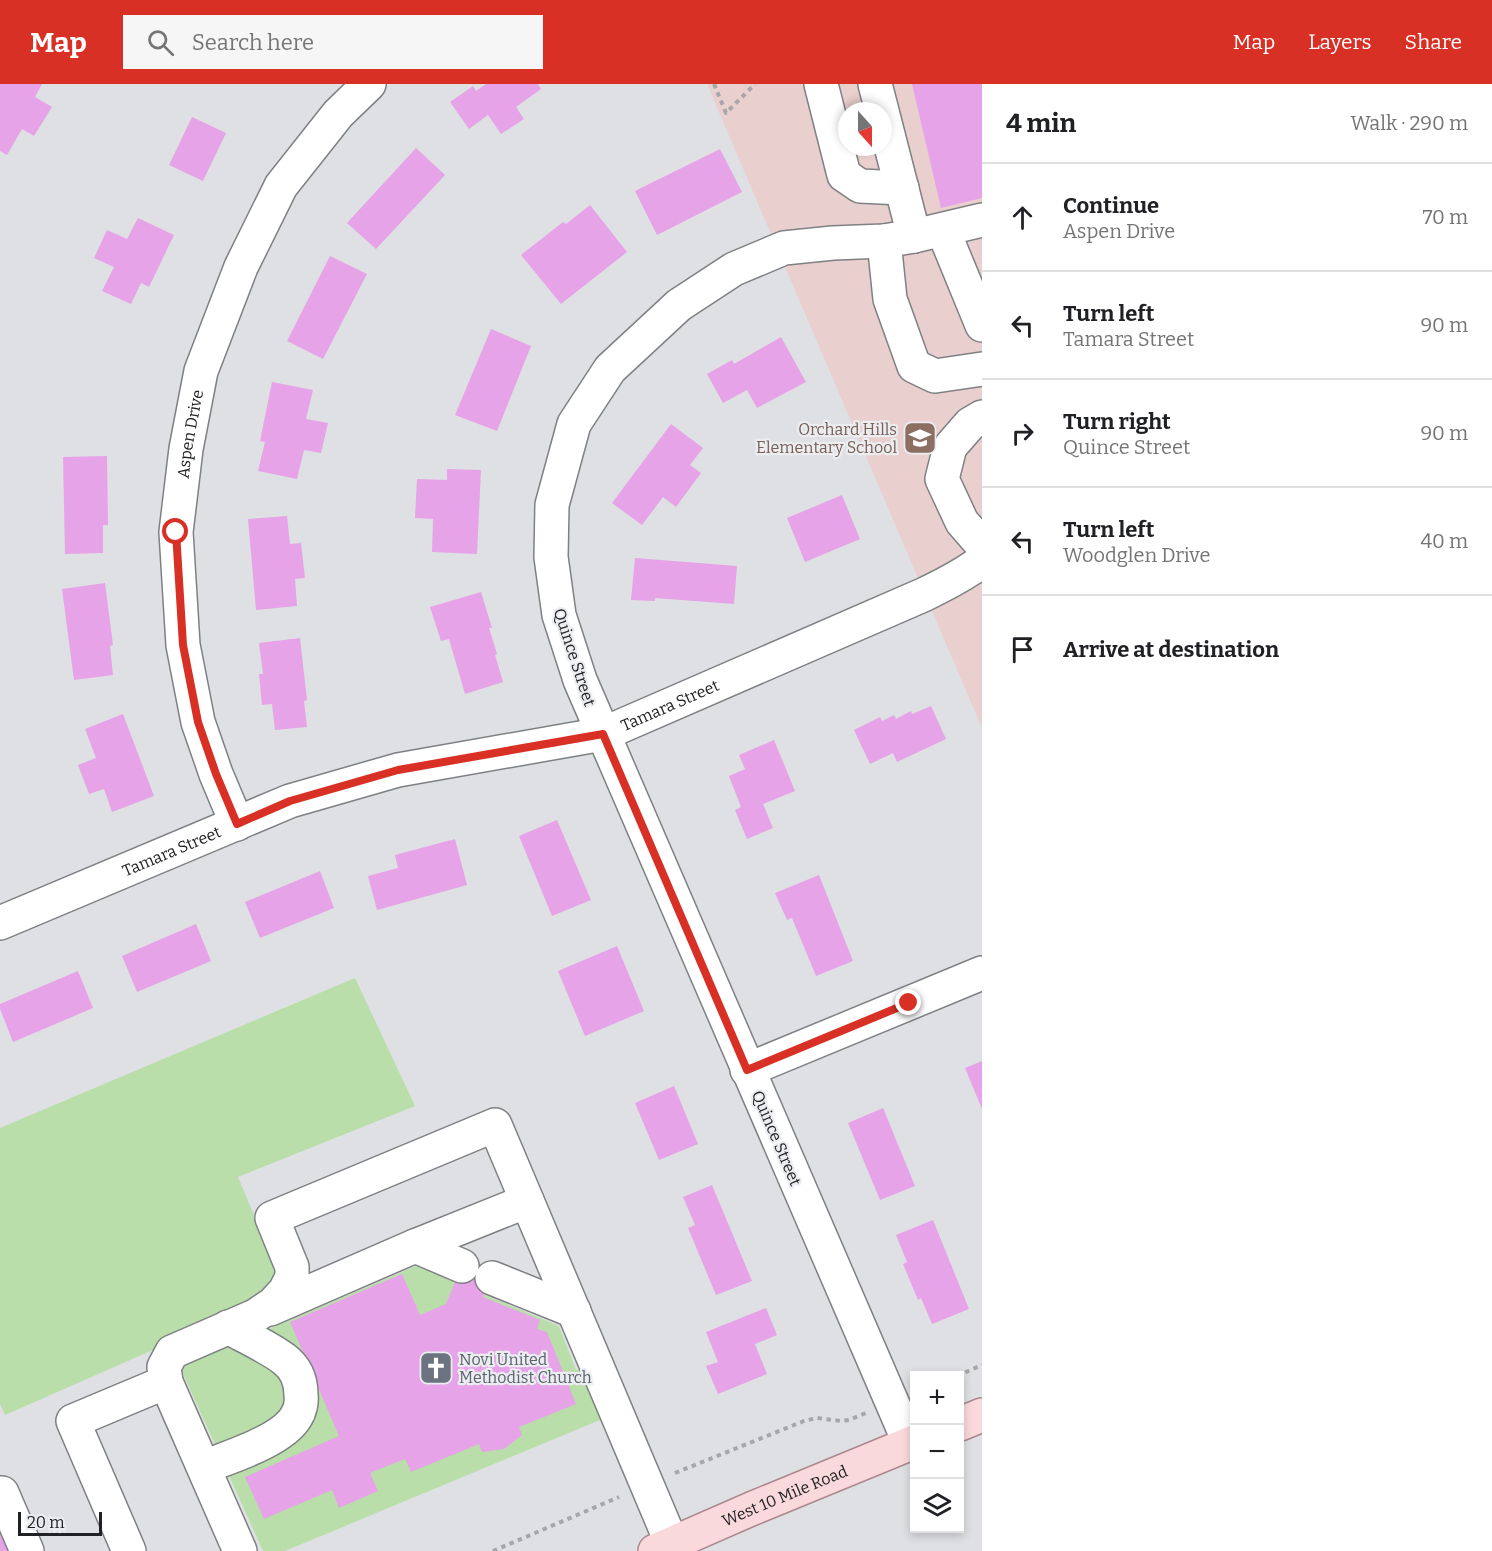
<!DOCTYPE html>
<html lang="en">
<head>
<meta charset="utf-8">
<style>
  :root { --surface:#fff; --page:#f6f6f6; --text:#202124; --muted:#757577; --line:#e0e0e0; --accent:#d93025 }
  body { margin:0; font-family:Bitter,serif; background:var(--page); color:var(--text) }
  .controls { position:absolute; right:18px; bottom:18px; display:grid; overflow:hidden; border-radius:0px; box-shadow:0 3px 9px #0003 }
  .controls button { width:54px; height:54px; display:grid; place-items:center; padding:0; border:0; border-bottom:2px solid var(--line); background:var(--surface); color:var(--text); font:30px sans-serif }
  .compass { position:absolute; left:838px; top:18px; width:54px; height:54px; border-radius:50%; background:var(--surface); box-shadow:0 3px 9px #0003; rotate:159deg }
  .scale { position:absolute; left:18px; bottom:15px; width:84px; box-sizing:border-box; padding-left:6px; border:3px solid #202122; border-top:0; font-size:16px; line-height:21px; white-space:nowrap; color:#202122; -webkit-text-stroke:4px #ebedf0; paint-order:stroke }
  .stop { position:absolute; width:18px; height:18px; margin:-14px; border:4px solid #d93025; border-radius:50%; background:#fff }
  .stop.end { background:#d93025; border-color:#fff; box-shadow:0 2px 6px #0008 }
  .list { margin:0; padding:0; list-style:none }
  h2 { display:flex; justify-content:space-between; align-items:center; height:78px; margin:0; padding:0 24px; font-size:26px }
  h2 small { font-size:20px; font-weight:400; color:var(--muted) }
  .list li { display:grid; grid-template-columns:39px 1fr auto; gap:18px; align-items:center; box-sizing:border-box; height:108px; padding:0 24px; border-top:2px solid var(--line) }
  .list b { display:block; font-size:22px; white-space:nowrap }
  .list p { margin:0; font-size:20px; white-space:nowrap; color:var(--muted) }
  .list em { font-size:20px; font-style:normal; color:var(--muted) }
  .icon { flex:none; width:33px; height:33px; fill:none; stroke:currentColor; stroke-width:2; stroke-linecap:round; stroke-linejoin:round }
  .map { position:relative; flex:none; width:982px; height:1467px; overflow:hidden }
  header { display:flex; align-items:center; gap:36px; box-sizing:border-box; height:84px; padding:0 30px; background:var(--accent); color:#fff }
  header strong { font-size:28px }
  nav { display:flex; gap:33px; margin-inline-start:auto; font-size:21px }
  .search { width:420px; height:54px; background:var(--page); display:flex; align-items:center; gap:15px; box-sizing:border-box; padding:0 21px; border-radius:0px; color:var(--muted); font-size:22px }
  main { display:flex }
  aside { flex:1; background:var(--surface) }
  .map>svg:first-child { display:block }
  .education { fill:#e9cfce; fill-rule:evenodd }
  .green { fill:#b9deaa }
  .building { fill:#e6a3e8 }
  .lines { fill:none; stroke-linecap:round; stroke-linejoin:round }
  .minor-casing { stroke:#7e8083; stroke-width:36 }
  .major-casing { stroke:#ac888d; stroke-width:36 }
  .path { stroke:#a5a7a9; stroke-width:4; stroke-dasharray:4.5 4.5; stroke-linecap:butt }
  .minor { stroke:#fff; stroke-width:33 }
  .major { stroke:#fad9dd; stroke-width:33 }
  .route { stroke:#d93025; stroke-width:8 }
  .labels { text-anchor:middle; stroke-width:4.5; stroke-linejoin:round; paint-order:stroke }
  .education-label { font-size:16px; fill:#785e54; stroke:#ebedf0; text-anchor:end }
  .street-label { font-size:16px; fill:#202122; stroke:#ebedf0 }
  .worship-label { font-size:16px; fill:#5b616d; stroke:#ebedf0; text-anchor:start }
</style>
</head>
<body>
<header>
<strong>Map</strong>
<div class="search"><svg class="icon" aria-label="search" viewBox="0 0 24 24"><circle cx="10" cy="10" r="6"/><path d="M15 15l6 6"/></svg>Search here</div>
<nav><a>Map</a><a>Layers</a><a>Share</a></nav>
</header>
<main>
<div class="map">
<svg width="982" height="1467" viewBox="0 0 982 1467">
  <rect width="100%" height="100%" fill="#dee0e3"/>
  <path class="education" d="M707,0H982V644ZM847,27H883V63H847Z"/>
  <path class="green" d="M355,894L415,1022L238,1093L273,1176L274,1192L268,1203L257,1212L171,1258L5,1331L0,1320V1044Z
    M416,1182L559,1242L576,1286L587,1283L607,1333L285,1467H263L180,1283Z"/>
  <path class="building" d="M0,0H42L35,13L52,23L34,52L22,45L7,71L0,67Z
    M486,0H538L541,5L516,23L524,35L501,50L488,31L469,45L450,18L473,2L476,7Z
    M912,0H982V114L941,124Z
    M192,33L226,49L203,97L169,81Z
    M416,64L445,91L376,165L347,139Z
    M720,65L742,108L657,151L635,107Z
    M590,121L627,168L561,220L521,171L563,138L566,140Z
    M138,134L174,151L149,203L141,199L131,220L102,207L114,183L94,174L107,146L127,155Z
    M330,172L367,190L323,275L287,257Z
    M491,245L531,262L497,347L455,331Z
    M781,253L806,298L757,324L747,306L723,319L707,290L732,276L734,280Z
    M272,298L313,306L306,335L328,339L321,369L304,366L297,395L258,387L265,358L260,357Z
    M671,340L703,364L690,381L701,389L676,423L663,413L642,441L612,419Z
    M107,372L108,441H103V469L65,470L63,373Z
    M447,385L481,386L477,470L432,468L433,435L415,434L417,395L447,396Z
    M842,411L860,455L805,478L787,434Z
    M287,432L290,460L301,459L305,494L295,495L297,522L256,526L248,435Z
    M635,474L737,482L734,520L655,514V517L631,516Z
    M105,499L113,561L110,562L113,591L74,596L62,505Z
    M481,508L492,544H489L497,570L495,571L503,598L465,610L449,555L441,557L430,523Z
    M300,554L307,616L304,617L307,643L275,646L272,620L262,621L259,590H263L259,559Z
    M931,622L946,655L897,678L893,669L870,680L854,646L880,633L882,637L894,631L896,635L911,627L912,630Z
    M123,630L154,712L112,728L104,705L89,710L78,681L96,674L85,645Z
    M774,656L795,707L763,720L773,744L747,755L735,726L741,723L729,692L745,685L739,671Z
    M557,736L591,816L552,832L519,752Z
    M455,755L467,801L377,826L368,792L398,784L395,771Z
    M320,787L334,824L260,854L245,818Z
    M819,791L853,877L816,892L792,834L787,836L775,809Z
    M196,840L211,877L137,908L122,872Z
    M617,862L644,927L585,952L558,887Z
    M78,887L93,924L13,958L0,925V920Z
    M982,977V1025L965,984Z
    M674,1002L698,1060L659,1076L635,1019Z
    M883,1024L915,1102L880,1116L848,1039Z
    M712,1101L752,1197L716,1211L688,1144L695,1141L683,1113Z
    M933,1136L969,1225L932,1240L921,1214L918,1216L903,1180L907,1178L896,1151Z
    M465,1174L495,1186L483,1213L540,1236L537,1245L547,1248L576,1320L519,1343L522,1351L504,1365L482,1368L479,1360L411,1388L405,1375L370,1389L378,1407L339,1424L332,1406L264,1435L245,1393L339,1352L290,1238L402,1190L420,1231L446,1220Z
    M766,1224L777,1251L755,1260L767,1290L718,1310L706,1282L718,1278L706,1248Z
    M0,1445L9,1467H0Z"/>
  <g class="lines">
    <defs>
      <g id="minor">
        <path d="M821,0L844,91L860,102L902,104"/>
        <path d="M875,0L882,27"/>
        <path d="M883,31L914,152"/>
        <path d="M943,146L982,241"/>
        <path d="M884,157L890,215L914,282L935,292L982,285"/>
        <path d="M982,333L970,340L950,363L942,395L962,438L982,461"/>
        <path id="s1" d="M237,740L216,690L198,638L183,561L176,448L186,365L201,287L241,183L281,102L338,30L369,0"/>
        <path id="s2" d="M0,839L290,717L398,686L603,650L923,511C944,501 964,491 982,477"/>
        <path d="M747,986L982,889"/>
        <path d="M415,1162L527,1117"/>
        <path d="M492,1194L574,1227"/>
        <path d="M270,1225L415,1162L462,1182"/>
        <path d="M910,1360L580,596L559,531L551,473L552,421L574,340L610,285L679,221L734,185L784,164L833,159L884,157L914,152L982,136"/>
        <path d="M204,1383C229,1373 282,1357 296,1333C300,1327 302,1318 301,1311C301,1296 296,1284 284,1275C270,1264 244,1252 228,1243"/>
        <path d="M0,1410L2,1409L27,1467"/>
        <path d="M129,1467L73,1337L166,1298"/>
        <path d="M240,1467L166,1298L164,1283L172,1268L255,1232L273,1220L285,1207L292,1193V1183L272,1134L495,1041L672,1460"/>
      </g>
      <g id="major">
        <path d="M960,1340L982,1331"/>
        <path id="s3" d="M655,1467L751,1425L914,1358"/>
      </g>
    </defs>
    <use href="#minor" class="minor-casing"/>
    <use href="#major" class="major-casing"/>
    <path class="path" d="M714,0L726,29L755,0
      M957,1292L982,1281
      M675,1389L804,1337L817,1334L841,1337L849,1336L866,1329
      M493,1467L619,1413"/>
    <use href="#minor" class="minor"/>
    <use href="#major" class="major"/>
  </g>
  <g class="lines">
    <path class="route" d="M176,448L183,561L198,638L216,690L237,740L290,717L398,686L603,650L747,986L909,919"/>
  </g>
  <defs>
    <symbol id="school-square" viewBox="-11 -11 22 22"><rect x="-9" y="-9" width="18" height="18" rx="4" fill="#8d6e63" stroke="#ebedf0"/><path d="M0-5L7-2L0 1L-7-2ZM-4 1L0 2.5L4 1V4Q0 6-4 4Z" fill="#fff"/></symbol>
    <symbol id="church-square" viewBox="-11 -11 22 22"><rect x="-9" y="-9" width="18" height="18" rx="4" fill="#6b7280" stroke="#ebedf0"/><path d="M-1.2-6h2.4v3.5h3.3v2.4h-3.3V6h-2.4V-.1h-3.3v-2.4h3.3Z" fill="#fff"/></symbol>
  </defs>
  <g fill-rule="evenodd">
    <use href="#school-square" x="901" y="335" width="38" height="38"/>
    <use href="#church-square" x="417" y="1265" width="38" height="38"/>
  </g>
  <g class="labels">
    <g class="education-label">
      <text x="897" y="351">Orchard Hills<tspan x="897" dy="18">Elementary School</tspan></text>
    </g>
    <g class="street-label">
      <text dy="6" stroke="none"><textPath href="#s1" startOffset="400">Aspen Drive</textPath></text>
      <text transform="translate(575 573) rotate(72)" y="6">Quince Street</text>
      <text dy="6" stroke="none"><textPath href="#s2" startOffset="708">Tamara Street</textPath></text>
      <text dy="6" stroke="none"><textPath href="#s2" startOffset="186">Tamara Street</textPath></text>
      <text transform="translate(777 1054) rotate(67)" y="6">Quince Street</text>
      <text dy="6" stroke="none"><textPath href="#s3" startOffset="141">West 10 Mile Road</textPath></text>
    </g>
    <g class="worship-label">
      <text x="459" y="1281">Novi United<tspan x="459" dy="18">Methodist Church</tspan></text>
    </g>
  </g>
</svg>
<div class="controls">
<button>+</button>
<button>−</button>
<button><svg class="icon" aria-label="layers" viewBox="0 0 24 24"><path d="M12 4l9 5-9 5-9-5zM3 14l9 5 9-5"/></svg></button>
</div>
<svg class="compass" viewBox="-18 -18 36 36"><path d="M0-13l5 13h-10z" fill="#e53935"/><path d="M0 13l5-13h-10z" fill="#757577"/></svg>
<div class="scale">20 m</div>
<div class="stop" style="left:176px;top:448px"></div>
<div class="stop end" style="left:909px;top:919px"></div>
</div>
<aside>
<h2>4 min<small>Walk · 290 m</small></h2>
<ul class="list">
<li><svg class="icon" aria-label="ahead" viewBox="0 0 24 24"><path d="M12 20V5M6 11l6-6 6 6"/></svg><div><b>Continue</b><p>Aspen Drive</p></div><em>70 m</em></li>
<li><svg class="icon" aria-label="left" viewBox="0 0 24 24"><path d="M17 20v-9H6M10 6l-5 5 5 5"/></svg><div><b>Turn left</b><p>Tamara Street</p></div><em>90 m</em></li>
<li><svg class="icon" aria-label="right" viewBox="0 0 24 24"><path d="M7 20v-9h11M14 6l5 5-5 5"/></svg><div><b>Turn right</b><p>Quince Street</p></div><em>90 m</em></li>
<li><svg class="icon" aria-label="left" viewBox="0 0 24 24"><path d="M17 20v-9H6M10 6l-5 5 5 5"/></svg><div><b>Turn left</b><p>Woodglen Drive</p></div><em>40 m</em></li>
<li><svg class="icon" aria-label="arrive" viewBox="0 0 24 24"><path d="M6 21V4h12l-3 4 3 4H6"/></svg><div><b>Arrive at destination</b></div></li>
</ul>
</aside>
</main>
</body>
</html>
